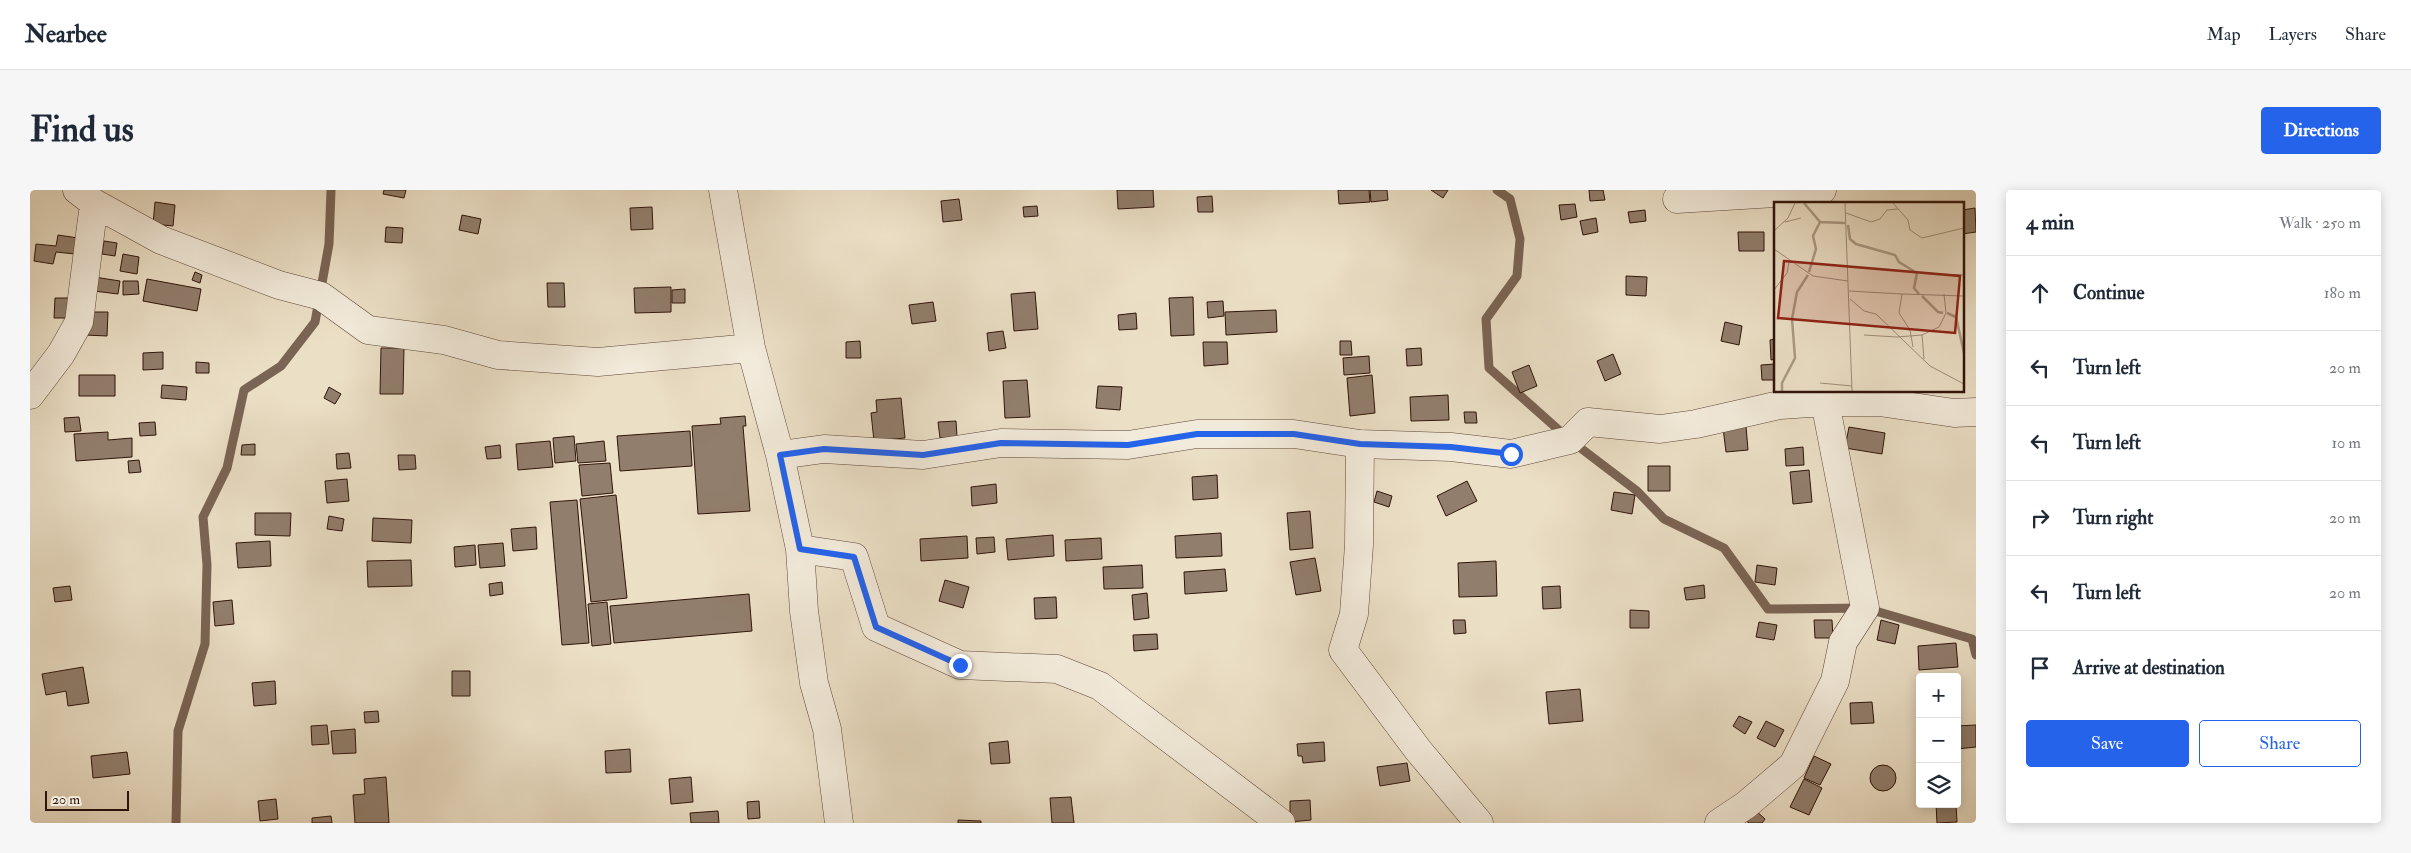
<!DOCTYPE html>
<html lang="en">
<head>
<meta charset="utf-8">
<style>
  :root { --surface:#fff; --page:#f6f6f7; --text:#1f2937; --muted:#747a83; --line:#e0e1e3; --accent:#2563eb }
  body { margin:0; font-family:"IM FELL Double Pica",serif; background:var(--page); color:var(--text) }
  .controls { position:absolute; right:15px; bottom:15px; display:grid; overflow:hidden; border-radius:5px; box-shadow:0 2px 12px #0003 }
  .controls button { width:45px; height:45px; display:grid; place-items:center; padding:0; border:0; border-bottom:1px solid var(--line); background:var(--surface); color:var(--text); font:25px sans-serif }
  .scale { position:absolute; left:15px; bottom:12px; width:84px; box-sizing:border-box; padding-left:5px; border:2px solid #30140a; border-top:0; font-size:14px; line-height:18px; white-space:nowrap; color:#30140a; -webkit-text-stroke:4px #f2eada; paint-order:stroke }
  .stop { position:absolute; width:15px; height:15px; margin:-11px; border:4px solid #2563eb; border-radius:50%; background:#fff }
  .stop.end { background:#2563eb; border-color:#fff; box-shadow:0 1px 5px #0008 }
  .list { margin:0; padding:0; list-style:none }
  h2 { display:flex; justify-content:space-between; align-items:center; height:65px; margin:0; padding:0 20px; font-size:21px }
  h2 small { font-size:16px; font-weight:400; color:var(--muted) }
  .list li { display:grid; grid-template-columns:32px 1fr auto; gap:15px; align-items:center; box-sizing:border-box; height:75px; padding:0 20px; border-top:1px solid var(--line) }
  .list b { display:block; font-size:19px; white-space:nowrap }
  .list em { font-size:16px; font-style:normal; color:var(--muted) }
  .actions { display:flex; gap:10px; padding:15px 20px }
  .actions a { flex:1; padding:11px 0; border:1px solid var(--accent); border-radius:5px; text-align:center; font-size:18px; color:var(--accent) }
  .actions .main { background:var(--accent); color:#fff }
  .icon { flex:none; width:28px; height:28px; fill:none; stroke:currentColor; stroke-width:2; stroke-linecap:round; stroke-linejoin:round }
  .map { position:relative; flex:none; width:1946px; height:633px; overflow:hidden; border-radius:5px }
  header { display:flex; align-items:center; gap:30px; box-sizing:border-box; height:70px; padding:0 25px; background:var(--surface); border-bottom:1px solid var(--line) }
  header strong { font-size:24px }
  nav { display:flex; gap:28px; margin-inline-start:auto; font-size:18px }
  .intro { display:flex; align-items:center; justify-content:space-between; box-sizing:border-box; height:120px; padding:0 30px }
  h1 { margin:0; font-size:35px }
  .button { padding:12px 22px; border-radius:5px; background:var(--accent); color:#fff; font-size:18px; font-weight:700 }
  main { display:flex; gap:30px; padding:0 30px }
  aside { flex:1; background:var(--surface); border-radius:5px; box-shadow:0 2px 12px #0003 }
  .map>svg:first-child { display:block }
  .lines { fill:none; stroke-linecap:round; stroke-linejoin:round }
  .stream { stroke:#7a6454; stroke-width:9 }
  .building { fill:#917e6c; stroke:#30140a }
  .street-casing { stroke:#5f4739; stroke-width:29 }
  .street { stroke:#f2eada; stroke-width:28 }
  .route { stroke:#2563eb; stroke-width:6 }
  .inset-river { fill:none; stroke:#ab9a86; stroke-width:2.5 }
  .inset-road { fill:none; stroke:#a08e7b; stroke-width:1 }
  .view { fill:#8f2418; fill-opacity:0.15; stroke:#8f2418; stroke-width:2.5 }
  .inset-edge { fill:none; stroke:#30140a; stroke-width:2.5 }
</style>
</head>
<body>
<header>
<strong>Nearbee</strong>
<nav><a>Map</a><a>Layers</a><a>Share</a></nav>
</header>
<div class="intro"><h1>Find us</h1><a class="button">Directions</a></div>
<main>
<div class="map">
<svg width="1946" height="633" viewBox="0 0 1946 633">
  <rect width="100%" height="100%" fill="#ebdfc6"/>
  <filter id="stains"><feTurbulence type="fractalNoise" baseFrequency=".004" numOctaves="4"/><feColorMatrix values="0 0 0 0 .2 0 0 0 0 .09 0 0 0 0 .02 0 0 0 .5 -.17"/></filter>
  <radialGradient id="worn" r=".72"><stop offset=".6" stop-color="#630" stop-opacity="0"/><stop offset="1" stop-color="#630" stop-opacity=".3"/></radialGradient>
  <g class="lines">
    <path class="stream" d="M1467,0L1480,9L1490,49L1487,86L1456,129L1459,178L1540,250L1607,301L1634,329L1694,358L1738,419L1835,418L1942,449L1946,465
      M146,633L148,541L175,454L177,375L173,327L197,278L214,200L251,176L285,132L299,54L301,0"/>
  </g>
  <path class="building" d="M354,0H376L374,8L353,4Z
    M1087,0H1123L1124,17L1088,19Z
    M1308,0H1339L1340,12L1309,14Z
    M1340,0H1357L1358,10L1341,12Z
    M1401,0H1418L1413,8Z
    M1559,0H1573L1575,10L1560,11Z
    M1182,6L1183,22H1168L1167,7Z
    M929,9L932,30L913,32L911,11Z
    M125,12L145,15L143,36L123,34Z
    M1545,14L1547,27L1531,30L1529,15Z
    M1007,16L1008,26L994,27L993,17Z
    M622,17L623,39L601,40L600,18Z
    M1945,18L1946,42L1932,44V20Z
    M1615,20L1616,31L1600,33L1598,22Z
    M432,25L451,29L448,44L429,40Z
    M1566,28L1568,42L1553,45L1550,31Z
    M356,37L373,38L372,53L355,52Z
    M1708,42H1734V61H1709Z
    M28,45L48,48L45,64L26,62L23,74L4,71L6,54L26,56Z
    M74,51L87,53L85,66L72,64Z
    M93,64L109,67L107,84L90,81Z
    M165,82L172,85L170,93L162,90Z
    M58,86L90,91L88,104L56,100Z
    M1596,86L1617,87L1616,106L1596,105Z
    M117,89L171,99L167,121L113,111Z
    M93,91H108L109,104L93,105Z
    M517,93H534L535,117H518Z
    M641,97V122L605,123L604,98Z
    M655,99V113H642V100Z
    M1005,102L1008,139L984,141L981,104Z
    M1163,107L1164,145L1141,146L1139,108Z
    M25,108H47L46,128H24Z
    M1193,111L1194,126L1178,128L1177,112Z
    M903,112L906,131L882,134L879,115Z
    M1246,120L1247,142L1196,145L1195,122Z
    M56,122H78L77,146L55,145Z
    M1106,123L1107,139L1089,140L1088,125Z
    M1695,132L1712,136L1709,155L1691,151Z
    M973,141L976,158L959,161L957,143Z
    M1745,149V169L1741,170L1740,150Z
    M830,151L831,168H816V152Z
    M1310,151H1321L1322,165H1310Z
    M1173,152H1197L1198,174L1174,176Z
    M351,158H374L373,204H350Z
    M1391,158L1392,175L1377,176L1376,159Z
    M133,162V179L113,180V163Z
    M1583,164L1591,184L1575,191L1567,171Z
    M1339,166L1340,183L1314,185L1313,168Z
    M166,172L179,173V183H166Z
    M1745,174V190H1732L1731,175Z
    M1499,175L1507,196L1490,203L1482,182Z
    M49,185H85V206H49Z
    M1342,185L1345,223L1320,226L1317,188Z
    M997,190L1000,227L975,228L973,191Z
    M132,195L157,197L156,210L131,208Z
    M1068,196L1092,197L1090,220L1066,218Z
    M299,197L311,204L305,214L294,208Z
    M1418,205L1419,230L1381,231L1380,207Z
    M871,208L875,248L844,251L841,223L847,222L846,210Z
    M1434,222H1446L1447,233H1435Z
    M715,226L716,236H713L720,321L668,324L662,236L691,234L690,228Z
    M49,227L51,241L35,242L34,228Z
    M926,231L927,247L910,248L908,232Z
    M125,232L126,245L110,246L109,233Z
    M1716,236L1718,260L1696,262L1693,238Z
    M1819,237L1855,243L1852,264L1815,258Z
    M660,241L662,276L590,281L587,246Z
    M78,242V250L102,248V267L46,271L44,244Z
    M544,246L546,271L525,273L523,248Z
    M520,251L523,277L488,280L486,254Z
    M574,251L576,271L548,273L546,254Z
    M225,254V265H211L212,255Z
    M470,255L471,268L457,269L455,257Z
    M1773,257L1774,275L1756,276L1755,259Z
    M319,263L321,278L307,279L306,264Z
    M368,265H385L386,279L369,280Z
    M109,270L111,282L99,283L98,271Z
    M580,273L583,303L552,306L549,275Z
    M1618,276H1640V301H1618Z
    M1779,280L1782,312L1763,314L1760,282Z
    M1187,285L1188,308L1163,310L1162,287Z
    M317,289L319,311L297,313L295,291Z
    M1437,291L1447,311L1416,326L1407,306Z
    M966,294L967,313L942,316L941,297Z
    M1347,301L1362,306L1359,317L1344,312Z
    M1584,302L1605,305L1602,324L1581,320Z
    M586,305L597,408L561,412L550,309Z
    M547,310L559,453L532,455L520,312Z
    M1280,321L1283,358L1260,360L1257,323Z
    M225,323H261L260,346L225,345Z
    M299,326L314,329L312,341L297,339Z
    M343,328L382,330L381,353L342,351Z
    M506,337L507,359L483,361L481,339Z
    M1191,343L1192,366L1146,368L1145,346Z
    M1023,345L1024,366L978,370L976,349Z
    M937,346L938,368L891,371L890,349Z
    M964,347L965,362L947,364L946,348Z
    M1071,348L1072,369L1036,371L1035,350Z
    M240,351L241,376L208,378L206,353Z
    M473,353L475,376L450,378L448,355Z
    M445,355L446,375L425,377L424,357Z
    M1285,368L1291,401L1266,405L1260,372Z
    M381,370L382,396L338,397L337,371Z
    M1466,371L1467,406L1429,407L1428,373Z
    M1112,375L1113,398L1074,399L1073,377Z
    M1727,375L1747,378L1745,395L1725,392Z
    M1195,379L1197,401L1155,404L1154,382Z
    M915,390L939,397L933,418L909,411Z
    M472,392L473,404L460,406L459,394Z
    M1674,395L1675,408L1656,410L1654,398Z
    M40,396L42,410L25,412L23,398Z
    M1530,396L1531,418L1513,419L1512,397Z
    M1117,403L1119,428L1104,430L1102,405Z
    M719,404L722,441L584,453L580,416Z
    M1026,407L1027,428L1005,429L1004,408Z
    M202,410L204,434L185,436L183,412Z
    M577,412L581,454L562,456L558,414Z
    M1600,420L1619,421V438H1600Z
    M1423,430H1435L1436,443L1424,444Z
    M1784,430H1802L1803,448H1785Z
    M1851,430L1869,435L1865,454L1847,450Z
    M1729,432L1747,435L1744,450L1726,447Z
    M1127,444L1128,459L1104,461L1103,445Z
    M1926,453L1928,477L1889,480L1888,456Z
    M53,477L59,513L38,516L36,501L16,505L12,484Z
    M422,481H440V506H422Z
    M245,491L246,514L224,516L222,493Z
    M1550,499L1553,531L1519,534L1516,502Z
    M1842,512L1844,533L1821,534L1820,513Z
    M348,521L349,532L335,533L334,522Z
    M1709,526L1722,532L1715,544L1703,536Z
    M1736,531L1754,540L1745,557L1727,548Z
    M297,535L299,554L282,555L281,536Z
    M1946,535V557L1927,559V536Z
    M325,539L326,563L303,564L301,541Z
    M978,551L980,573L961,574L959,553Z
    M1294,552L1295,571L1273,573L1272,566H1268L1267,554Z
    M600,559L601,582L576,583L575,561Z
    M97,562L100,584L63,588L61,566Z
    M1784,566L1801,574L1790,595L1774,588Z
    M1377,573L1380,591L1350,596L1347,577Z
    M1840 588a13 13 0 1 1 26 0a13 13 0 1 1-26 0Z
    M356,587L359,633H325L323,605L335,604L334,589Z
    M661,587L663,612L641,614L639,589Z
    M1774,589L1792,598L1779,625L1760,617Z
    M1041,607L1044,633H1022L1020,608Z
    M246,609L248,629L230,631L228,611Z
    M1280,610L1281,630L1260,632V611Z
    M729,611L730,628L718,629L717,612Z
    M1906,614H1926L1927,632L1907,633Z
    M1724,619L1735,629L1732,633H1719L1715,630Z
    M688,621L689,633H661L660,623Z
    M301,626L302,633H282V628Z
    M928,630L951,631V633H928Z"/>
  <g class="lines">
    <defs>
      <path id="street" d="M47,0L64,13L131,50L249,95L291,106L338,140L414,150L468,165L568,172L721,158
        M693,0L721,158L750,265L770,359L774,421L784,493L797,539L809,633
        M1647,9L1792,0
        M0,205L31,164L49,132L64,13
        M1330,254L1421,257L1481,264L1540,250L1558,232L1630,239L1666,234L1750,215L1795,212H1849L1924,223L1946,222
        M750,265L794,259L893,265L971,253L1098,255L1167,244H1264L1330,254L1329,355L1324,424L1313,460L1388,560L1449,633
        M770,359L824,367L846,437L930,475L1027,479L1070,496L1251,633
        M1689,633L1716,615L1763,575L1805,491L1813,452L1835,418L1795,212"/>
    </defs>
    <use href="#street" class="street-casing"/>
    <use href="#street" class="street"/>
  </g>
  <g class="lines">
    <path class="route" d="M930,475L846,437L824,367L770,359L750,265L794,259L893,265L971,253L1098,255L1167,244H1264L1330,254L1421,257L1481,264"/>
  </g>
  <g transform="translate(1744 12)">
    <rect width="190" height="190" fill="#ebdfc6"/>
    <path class="inset-river" d="M30,1L46,20L39,34L42,47L35,70M46,20L71,21M74,23L76,37L82,42L121,53L125,60L143,71L140,86L145,92M148,94L164,110L169,111M173,111L182,115L190,151M8,189V181L21,156L18,117L23,90L34,73"/>
    <path class="inset-road" d="M71,1L78,189M119,1L134,18L136,28L148,36L190,26M72,11L97,20L106,17L113,8L124,7M11,20L27,16M0,29L14,16L21,1M0,47L39,74L74,79M159,72L190,73M0,88L13,71L15,60M75,89L128,92L125,111L136,128L139,145M128,92L190,94M76,97L90,109L102,112L156,164L190,182M90,133L123,135L148,133M150,157L148,133L165,125L172,111L170,92M46,181L78,184"/>
    <path class="view" d="M10,59L186,74L181,131L4,116Z"/>
    <rect width="190" height="190" class="inset-edge"/>
  </g>
  <rect width="100%" height="100%" filter="url(#stains)"/>
  <rect width="100%" height="100%" fill="url(#worn)"/>
</svg>
<div class="controls">
<button>+</button>
<button>−</button>
<button><svg class="icon" aria-label="layers" viewBox="0 0 24 24"><path d="M12 4l9 5-9 5-9-5zM3 14l9 5 9-5"/></svg></button>
</div>
<div class="scale">20 m</div>
<div class="stop" style="left:1481px;top:264px"></div>
<div class="stop end" style="left:930px;top:475px"></div>
</div>
<aside>
<h2>4 min<small>Walk · 250 m</small></h2>
<ul class="list">
<li><svg class="icon" aria-label="ahead" viewBox="0 0 24 24"><path d="M12 20V5M6 11l6-6 6 6"/></svg><div><b>Continue</b></div><em>180 m</em></li>
<li><svg class="icon" aria-label="left" viewBox="0 0 24 24"><path d="M17 20v-9H6M10 6l-5 5 5 5"/></svg><div><b>Turn left</b></div><em>20 m</em></li>
<li><svg class="icon" aria-label="left" viewBox="0 0 24 24"><path d="M17 20v-9H6M10 6l-5 5 5 5"/></svg><div><b>Turn left</b></div><em>10 m</em></li>
<li><svg class="icon" aria-label="right" viewBox="0 0 24 24"><path d="M7 20v-9h11M14 6l5 5-5 5"/></svg><div><b>Turn right</b></div><em>20 m</em></li>
<li><svg class="icon" aria-label="left" viewBox="0 0 24 24"><path d="M17 20v-9H6M10 6l-5 5 5 5"/></svg><div><b>Turn left</b></div><em>20 m</em></li>
<li><svg class="icon" aria-label="arrive" viewBox="0 0 24 24"><path d="M6 21V4h12l-3 4 3 4H6"/></svg><div><b>Arrive at destination</b></div></li>
</ul>
<div class="actions"><a class="main">Save</a><a>Share</a></div>
</aside>
</main>
</body>
</html>
